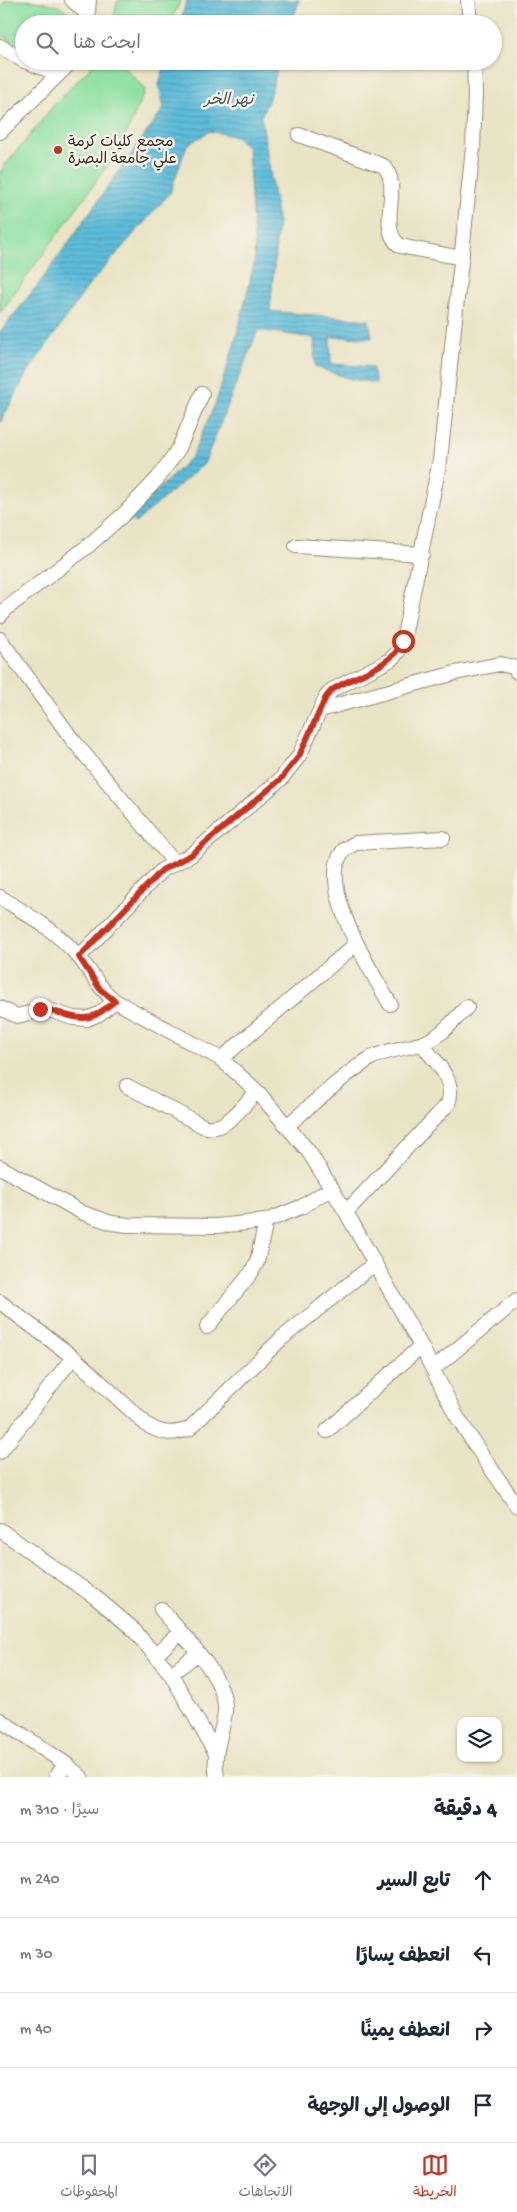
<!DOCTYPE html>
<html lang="ar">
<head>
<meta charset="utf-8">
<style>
  :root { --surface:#fff; --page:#f6f6f7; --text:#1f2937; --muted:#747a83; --line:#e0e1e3; --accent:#c8321e }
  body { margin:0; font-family:"Gochi Hand","Playpen Sans Arabic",sans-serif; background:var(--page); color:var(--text); direction:rtl }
  .controls { position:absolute; right:15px; bottom:15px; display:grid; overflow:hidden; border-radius:10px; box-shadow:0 1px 4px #0004 }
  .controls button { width:45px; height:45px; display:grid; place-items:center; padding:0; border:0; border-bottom:1px solid var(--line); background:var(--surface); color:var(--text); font:25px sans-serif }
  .stop { position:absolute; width:15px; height:15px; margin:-11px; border:4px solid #c8321e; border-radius:50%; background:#fff }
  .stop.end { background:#c8321e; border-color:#fff; box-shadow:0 1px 5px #0008 }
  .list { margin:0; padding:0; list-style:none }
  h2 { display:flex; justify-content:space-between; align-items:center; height:65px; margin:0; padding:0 20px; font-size:21px }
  h2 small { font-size:16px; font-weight:400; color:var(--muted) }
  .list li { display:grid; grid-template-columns:32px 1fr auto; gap:15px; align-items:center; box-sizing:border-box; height:75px; padding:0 20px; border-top:1px solid var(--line) }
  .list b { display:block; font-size:19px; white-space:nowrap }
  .list em { font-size:16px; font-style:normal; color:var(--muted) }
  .icon { flex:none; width:28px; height:28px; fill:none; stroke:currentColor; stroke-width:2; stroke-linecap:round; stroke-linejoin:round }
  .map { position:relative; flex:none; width:517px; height:1777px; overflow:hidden; direction:ltr }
  .search { position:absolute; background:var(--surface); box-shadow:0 1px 4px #0004; left:15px; right:15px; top:15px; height:55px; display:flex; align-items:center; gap:12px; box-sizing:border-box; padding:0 18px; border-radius:28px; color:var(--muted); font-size:19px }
  .sheet { height:365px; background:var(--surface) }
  nav { display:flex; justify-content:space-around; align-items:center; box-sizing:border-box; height:70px; border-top:1px solid var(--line); background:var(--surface); font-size:14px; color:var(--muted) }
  nav a { display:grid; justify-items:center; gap:2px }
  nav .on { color:var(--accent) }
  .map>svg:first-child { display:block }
  .green { fill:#8ce1a3; stroke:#648660 }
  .water { fill:url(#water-rules); stroke:#4c747c }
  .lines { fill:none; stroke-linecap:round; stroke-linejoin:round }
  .minor-casing { stroke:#928772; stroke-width:16 }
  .minor { stroke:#fff; stroke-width:14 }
  .route { stroke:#c8321e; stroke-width:6 }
  .poi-dot { fill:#c8321e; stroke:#f7f3e8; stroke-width:2 }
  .labels { text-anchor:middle; stroke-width:5; stroke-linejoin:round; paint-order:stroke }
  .poi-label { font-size:15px; fill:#3b2a1e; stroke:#f7f3e8; text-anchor:start }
  .water-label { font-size:16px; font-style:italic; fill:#455657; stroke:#f7f3e8 }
</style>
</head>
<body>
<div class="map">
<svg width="517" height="1777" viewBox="0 0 517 1777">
  <defs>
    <pattern id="water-rules" width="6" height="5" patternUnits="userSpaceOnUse" patternTransform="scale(1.25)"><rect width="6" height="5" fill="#5dbddb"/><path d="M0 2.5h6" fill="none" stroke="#4e9ab1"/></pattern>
  </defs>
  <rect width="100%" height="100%" fill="#f7f3e8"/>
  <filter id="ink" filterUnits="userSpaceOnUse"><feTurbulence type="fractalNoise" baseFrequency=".02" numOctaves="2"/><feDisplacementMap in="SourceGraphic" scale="10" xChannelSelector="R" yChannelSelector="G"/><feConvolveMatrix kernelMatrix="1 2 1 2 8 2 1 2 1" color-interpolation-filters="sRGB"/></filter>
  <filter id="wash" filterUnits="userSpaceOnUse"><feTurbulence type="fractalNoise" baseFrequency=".0096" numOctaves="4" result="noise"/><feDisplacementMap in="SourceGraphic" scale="20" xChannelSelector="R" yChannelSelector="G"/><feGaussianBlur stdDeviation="1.12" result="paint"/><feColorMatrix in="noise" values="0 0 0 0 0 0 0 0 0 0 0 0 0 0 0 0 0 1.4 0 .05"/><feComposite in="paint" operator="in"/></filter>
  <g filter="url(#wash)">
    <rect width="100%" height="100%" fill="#eae4c6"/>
    <path class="green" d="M6,0C28,0 70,0 75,24H24V50L0,33V8Z
      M118,0H181L169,24H112Z
      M97,61C125,61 127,70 145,90L119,150L0,313V172L55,104Z"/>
    <path class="water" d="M187,0H299L292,24H179Z
      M166,61H280L268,101L261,116L278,222L270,311L369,320L372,338L330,337L331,364L372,367L376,383L351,379L315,367L314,338L258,330L204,464L135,523L130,518L192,456L216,402L236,339L255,260L248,147L237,137L210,131L187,145L170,193L89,285L27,373L0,423V332L41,281L164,108L159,85Z"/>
  </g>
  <g filter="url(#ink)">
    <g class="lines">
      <defs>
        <path id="minor" d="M72,0L88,15
          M468,0L470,24
          M87,24L89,0
          M0,46L24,61
          M25,61L58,74
          M0,132L72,61
          M299,135L384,166C403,188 376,227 400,246L462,258
          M296,546L422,554
          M0,616L7,608L88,546L126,512L158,478L179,448L202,394
          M0,639L72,739L174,862
          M320,710L455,673L500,664L513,667L517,672
          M0,897C28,915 56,930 78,956C91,971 98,988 115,1001L221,1059L257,1091L309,1152L346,1212L421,1346L456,1415L485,1460L517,1506
          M79,957L162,870L191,855L281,779L299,756L326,697L332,690L390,660L398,652L403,641L440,460L473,148L475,94L474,61
          M390,1004C372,972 316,886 343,851C346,848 352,845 356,843L443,838
          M0,1008L17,1016L46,1009L73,1018L87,1019L99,1014L115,1001
          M221,1059L356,944
          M127,1086L203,1126C225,1134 243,1105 257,1091
          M287,1126C312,1105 344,1074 371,1058C387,1049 406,1049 423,1043C441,1037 454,1020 467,1007
          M0,1167L83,1213L112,1223L128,1225L217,1226L266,1221L301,1207L332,1188
          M346,1212L448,1104C457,1080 435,1062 422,1044
          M0,1302L73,1357L147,1425C162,1434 172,1435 189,1429L282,1338L374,1264
          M207,1327L251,1273L257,1262L266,1221
          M433,1369L517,1300
          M327,1431L421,1346
          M0,1452L73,1357
          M0,1530L95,1597L132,1628L171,1674L215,1752
          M161,1609C182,1635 228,1678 225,1712C222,1735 212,1754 217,1777
          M156,1655L180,1632
          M171,1674L197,1654
          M0,1720L66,1764L81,1777
          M56,1777L66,1764"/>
      </defs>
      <use href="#minor" class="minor-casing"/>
      <use href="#minor" class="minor"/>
    </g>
  </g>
  <g class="lines" filter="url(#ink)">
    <path class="route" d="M40,1009C47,1009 53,1011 60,1013C87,1023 94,1018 115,1001L100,989L79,957L162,870L191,855L281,779L299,756L326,697L332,690C356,674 390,669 403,641"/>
  </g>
  <circle class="poi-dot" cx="58" cy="150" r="5"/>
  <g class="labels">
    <g class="poi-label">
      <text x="68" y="146">مجمع كليات كرمة<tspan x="68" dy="17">علي جامعة البصرة</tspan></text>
    </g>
    <g class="water-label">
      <text x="229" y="104">نهر الخر</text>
    </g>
  </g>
</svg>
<div class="controls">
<button><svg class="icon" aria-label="layers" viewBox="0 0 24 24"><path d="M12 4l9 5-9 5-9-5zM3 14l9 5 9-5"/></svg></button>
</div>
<div class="stop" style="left:403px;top:641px"></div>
<div class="stop end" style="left:40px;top:1009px"></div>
<div class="search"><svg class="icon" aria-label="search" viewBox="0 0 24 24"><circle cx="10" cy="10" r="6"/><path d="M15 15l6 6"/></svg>ابحث هنا</div>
</div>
<section class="sheet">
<h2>4 دقيقة<small>سيرًا · 310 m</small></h2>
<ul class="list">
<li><svg class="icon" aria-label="ahead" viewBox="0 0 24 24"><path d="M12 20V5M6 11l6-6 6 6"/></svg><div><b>تابع السير</b></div><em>240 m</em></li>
<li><svg class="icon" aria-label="left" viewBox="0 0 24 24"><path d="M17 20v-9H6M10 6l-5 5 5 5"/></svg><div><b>انعطف يسارًا</b></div><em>30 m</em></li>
<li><svg class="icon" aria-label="right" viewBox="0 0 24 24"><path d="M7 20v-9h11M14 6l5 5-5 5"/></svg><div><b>انعطف يمينًا</b></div><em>40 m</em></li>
<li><svg class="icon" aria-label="arrive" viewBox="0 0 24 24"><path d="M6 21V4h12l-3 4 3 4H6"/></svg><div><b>الوصول إلى الوجهة</b></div></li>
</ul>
</section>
<nav>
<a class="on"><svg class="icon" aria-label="map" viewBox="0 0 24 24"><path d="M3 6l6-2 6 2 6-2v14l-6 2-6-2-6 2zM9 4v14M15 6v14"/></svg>الخريطة</a>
<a><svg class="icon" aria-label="directions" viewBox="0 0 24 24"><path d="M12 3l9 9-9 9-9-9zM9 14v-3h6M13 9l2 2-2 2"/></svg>الاتجاهات</a>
<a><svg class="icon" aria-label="saved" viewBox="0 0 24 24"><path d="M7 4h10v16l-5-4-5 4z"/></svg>المحفوظات</a>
</nav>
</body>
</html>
